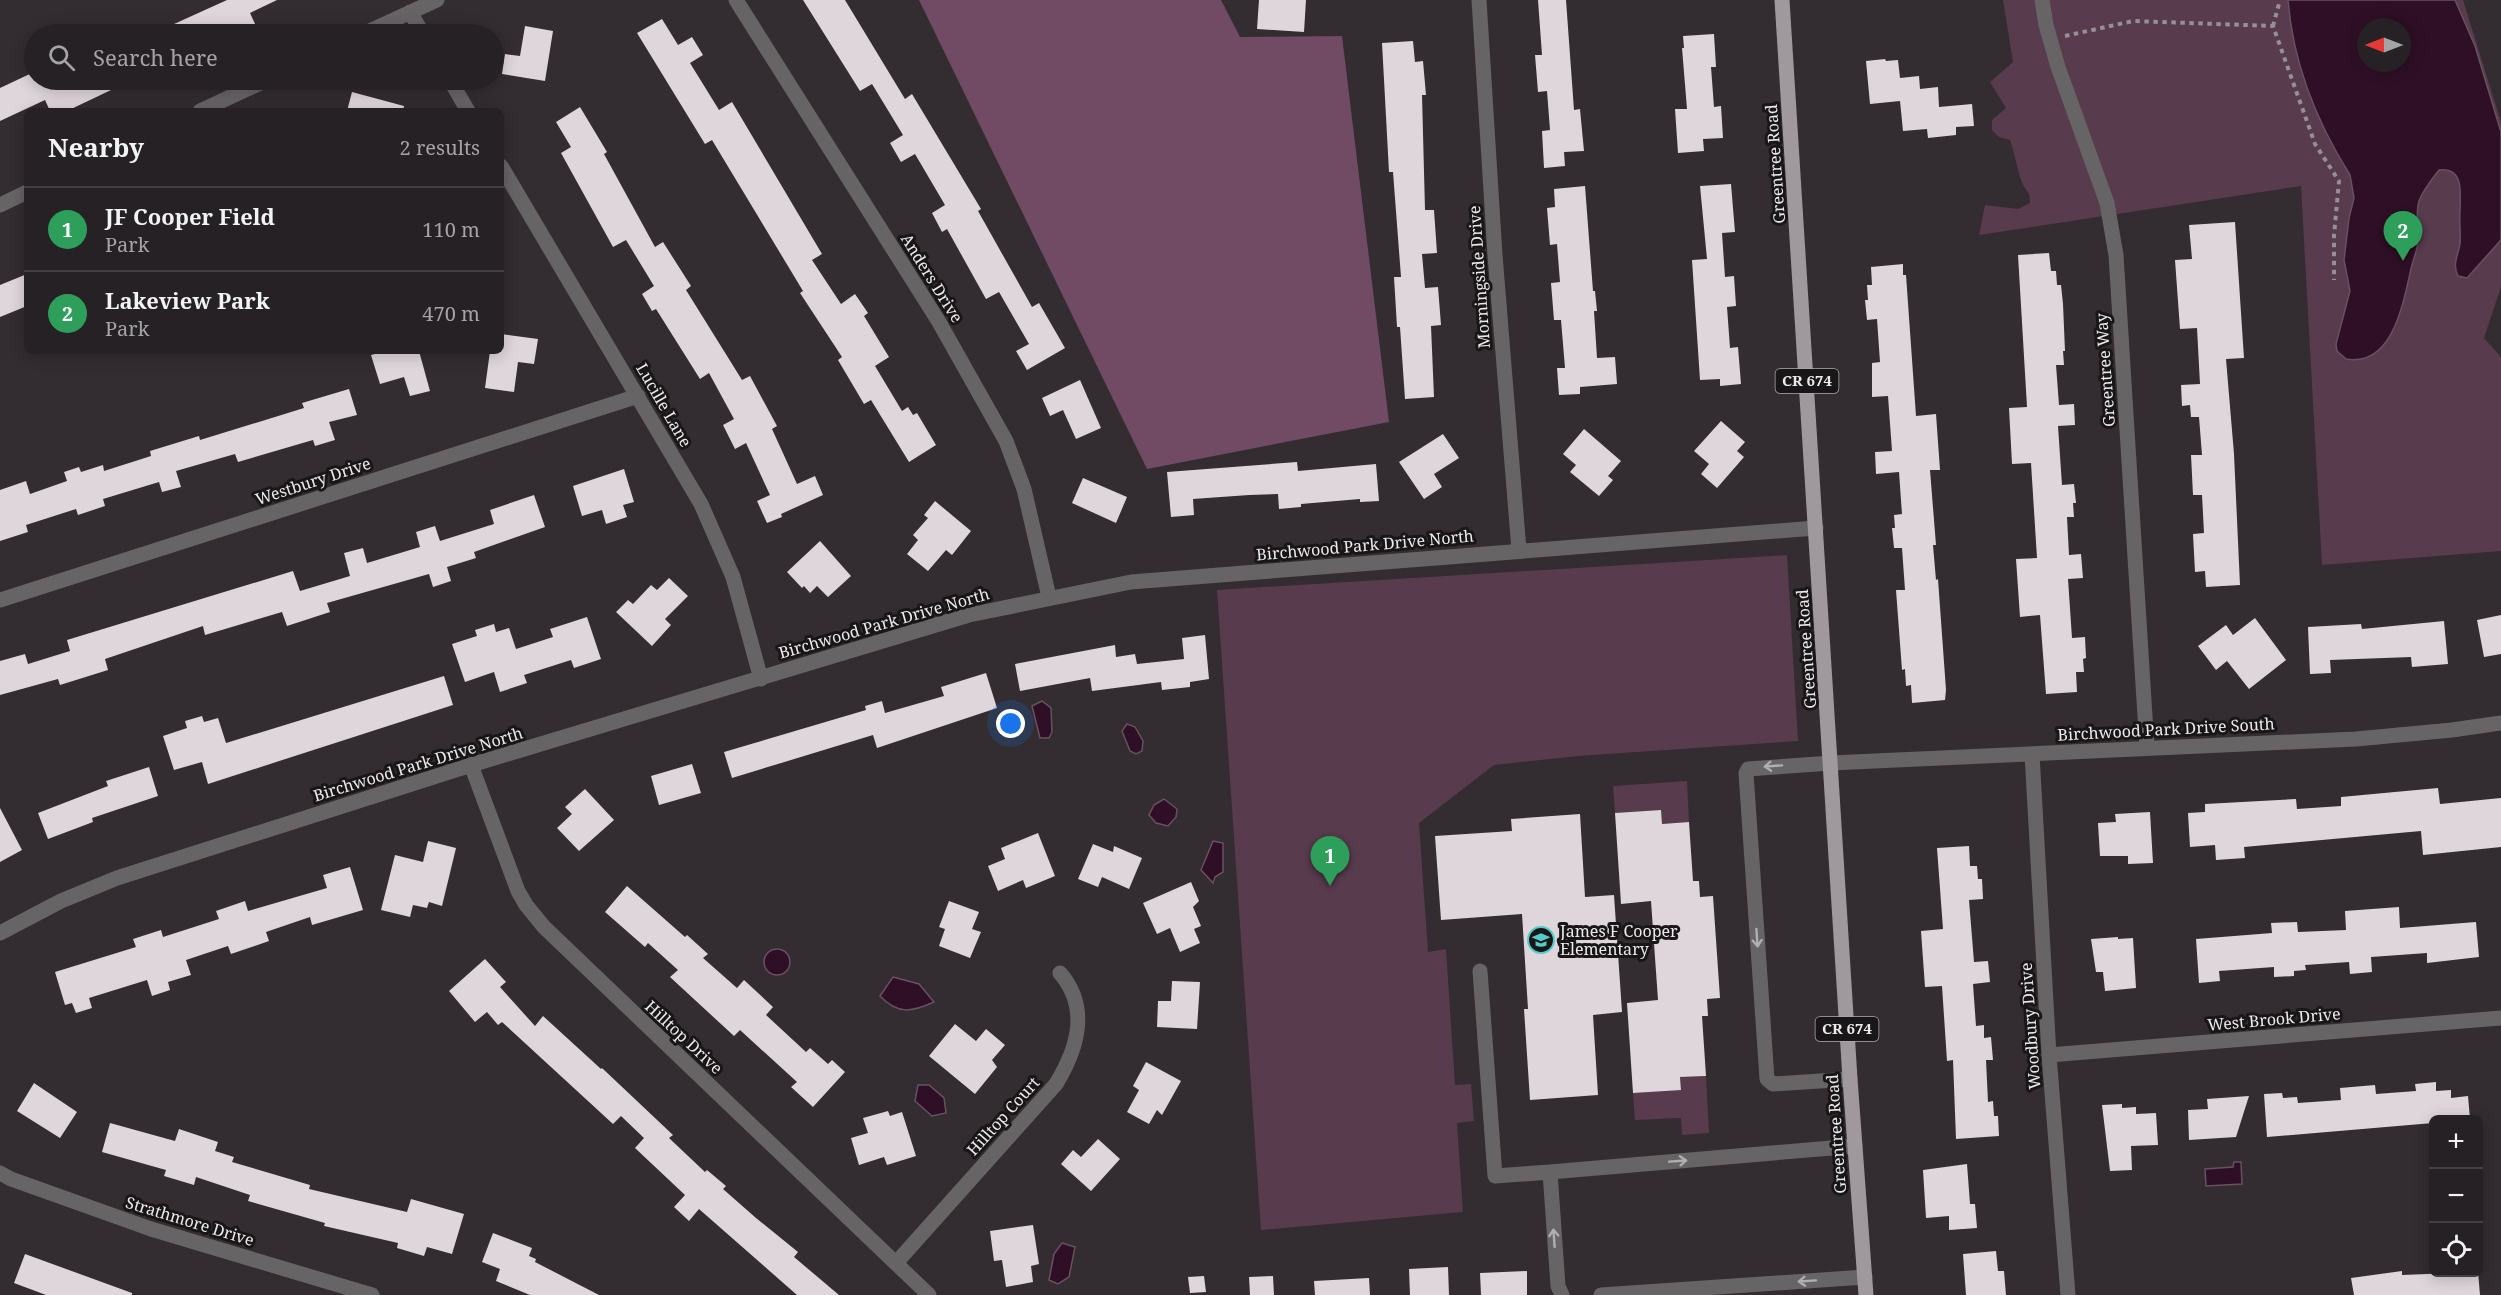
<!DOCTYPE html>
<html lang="en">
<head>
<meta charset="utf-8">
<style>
  :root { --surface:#262124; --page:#322e31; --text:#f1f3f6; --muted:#a4a3a6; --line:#423e41; --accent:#db2777 }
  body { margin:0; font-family:"Noto Serif",serif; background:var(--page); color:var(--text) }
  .controls { position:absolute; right:18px; bottom:18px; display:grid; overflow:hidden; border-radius:9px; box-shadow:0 3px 15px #0003 }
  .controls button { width:54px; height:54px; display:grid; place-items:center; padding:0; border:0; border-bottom:2px solid var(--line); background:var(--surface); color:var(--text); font:30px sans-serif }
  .compass { position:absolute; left:2357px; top:18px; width:54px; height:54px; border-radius:50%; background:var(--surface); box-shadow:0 3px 15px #0003; rotate:270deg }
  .you { position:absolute; left:1011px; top:724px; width:21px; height:21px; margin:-15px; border:4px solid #fff; border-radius:50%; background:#1a73e8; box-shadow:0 0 0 9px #1a73e833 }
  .badge { display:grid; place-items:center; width:39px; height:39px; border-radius:50%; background:var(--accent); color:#fff; font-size:20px; font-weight:700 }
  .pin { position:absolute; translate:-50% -50px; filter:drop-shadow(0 2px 3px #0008) }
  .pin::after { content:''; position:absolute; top:32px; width:21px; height:18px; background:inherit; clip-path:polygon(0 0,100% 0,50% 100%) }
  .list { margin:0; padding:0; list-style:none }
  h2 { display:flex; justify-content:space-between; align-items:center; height:78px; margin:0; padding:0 24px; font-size:26px }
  h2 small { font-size:20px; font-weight:400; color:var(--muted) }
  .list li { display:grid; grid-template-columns:39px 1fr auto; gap:18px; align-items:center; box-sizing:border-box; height:84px; padding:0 24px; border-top:2px solid var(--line) }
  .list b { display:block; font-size:22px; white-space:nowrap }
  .list p { margin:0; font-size:20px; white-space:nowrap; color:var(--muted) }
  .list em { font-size:20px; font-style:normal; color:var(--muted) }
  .icon { flex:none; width:33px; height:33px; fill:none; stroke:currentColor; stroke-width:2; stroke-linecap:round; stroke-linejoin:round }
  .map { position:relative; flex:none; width:2501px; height:1295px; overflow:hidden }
  .search { position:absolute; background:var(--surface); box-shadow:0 3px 15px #0003; left:24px; top:24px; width:480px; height:66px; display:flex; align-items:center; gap:15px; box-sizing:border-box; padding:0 21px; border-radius:33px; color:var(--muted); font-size:22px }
  .panel { position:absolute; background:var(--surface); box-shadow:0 3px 15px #0003; left:24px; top:108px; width:480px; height:246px; border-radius:9px }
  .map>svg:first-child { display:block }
  .green { fill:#583b4d; fill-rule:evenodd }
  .forest { fill:#714b63 }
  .water { fill:#2f0f25; stroke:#685161; stroke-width:1.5; fill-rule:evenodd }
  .building { fill:#ded6db }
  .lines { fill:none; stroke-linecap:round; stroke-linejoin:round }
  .path { stroke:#959093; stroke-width:4; stroke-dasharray:4.5 4.5; stroke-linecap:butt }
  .minor { stroke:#676466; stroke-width:15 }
  .major { stroke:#9f989c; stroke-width:15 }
  .oneway { stroke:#b1aeb0 }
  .labels { text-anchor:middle; stroke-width:6; stroke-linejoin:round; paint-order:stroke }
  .shield { fill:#191617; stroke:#aeaaac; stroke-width:1.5 }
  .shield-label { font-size:15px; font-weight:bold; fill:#eeeaec }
  .street-label { font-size:16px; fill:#eeeaec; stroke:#191617 }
  .poi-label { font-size:16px; fill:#eeeaec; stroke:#191617; text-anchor:start }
</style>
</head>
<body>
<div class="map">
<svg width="2501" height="1295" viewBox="0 0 2501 1295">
  <rect width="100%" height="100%" fill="#332c30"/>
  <path class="green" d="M2003,0H2463L2501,122V287L2484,338L2501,357V551L2322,565L2301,186L1979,235L1985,205L2018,209L2030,203C2030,191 2028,194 2023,185C2018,175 2015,153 2010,140L1999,137L1992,130V120L2006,108L1990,82L2013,62ZM2366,27H2402V63H2366Z
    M1787,555L1798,741L1578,756L1494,765L1419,823L1428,952L1446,949L1455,1085L1471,1084L1474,1121L1457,1123L1463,1212L1261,1230L1217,590Z
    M1687,781L1689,822L1662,824L1661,810L1615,813L1613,786Z
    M1706,1076L1709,1133L1682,1135L1681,1118L1635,1120L1633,1093L1681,1089L1680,1077Z"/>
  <path class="forest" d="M919,0H1221L1240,37L1342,36L1389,422L1147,469Z"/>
  <path class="water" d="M2288,0H2455L2475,46L2501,132V240L2467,278L2458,276C2452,264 2458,256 2460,244C2461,234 2459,222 2460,212C2460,195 2465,166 2439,170C2432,179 2423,190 2419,201C2415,214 2419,229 2418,242C2417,251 2413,260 2411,269C2403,303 2393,367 2346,359L2337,351L2336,344L2350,291L2344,260L2349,218L2354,198L2350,175C2316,121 2293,63 2288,0ZM2366,27H2402V63H2366Z
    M1042,701L1051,708L1052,732L1049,738H1040L1032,706Z
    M1127,724L1135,727L1143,741L1142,751L1136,754L1130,751L1122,731Z
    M1164,799L1177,809L1176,817L1168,826L1156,823L1149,815L1154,805Z
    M1213,841L1223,843V872L1215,877L1213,883L1201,870Z
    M764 962a13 13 0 1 1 26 0a13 13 0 1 1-26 0Z
    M893,977L919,984L934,1002C912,1012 898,1015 880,996Z
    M918,1085H929L944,1098L946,1113L932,1116L915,1101Z
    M2234,1162H2241L2242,1184L2206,1186L2205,1169L2233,1167Z
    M1062,1243L1075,1247L1069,1277L1058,1284L1049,1280L1054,1254Z"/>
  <path class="building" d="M227,0H277L250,13L256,26L239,34H152Z
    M803,0H845L905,99L912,94L981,209L978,211L1032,307L1039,303L1065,348L1027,370L1016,351L1029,344L999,292L986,299L947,229L942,232L932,213L945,205L915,154L901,162L890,143L903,135L872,84L860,91Z
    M1259,0H1306L1304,32L1257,29Z
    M1538,0H1566L1574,110L1580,109L1584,151L1564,152L1565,166L1544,168L1542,131L1550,130L1547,91L1538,92L1535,55H1542Z
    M662,19L678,45L692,37L703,55L690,63L719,110L732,102L822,254L812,260L841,304L855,294L868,313L864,316L889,357L875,366L902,411L908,407L913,415L917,413L936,445L909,462L871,400L864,404L838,360L842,357L800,293L803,291L712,140L705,144L637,33Z
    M525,26L553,31L545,81L502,74L505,54L520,56Z
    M1714,34L1716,67H1711L1714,107L1721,106L1723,138L1703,139L1704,151L1678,153L1675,109H1687L1682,48H1684L1683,36Z
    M1413,41L1415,62L1423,61L1426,95H1422L1425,210H1434L1437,253L1422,254L1425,288L1438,287L1441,325L1431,326L1434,397L1405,399L1400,327H1397L1394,277H1401L1393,172H1389L1382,43Z
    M1885,59L1886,61L1898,60L1900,78L1919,76L1920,89L1938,87L1939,107L1972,104L1974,126L1956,127V135L1928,138L1927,129L1903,131L1900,101L1870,104L1866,61Z
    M34,72V80H132L67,111H50L45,100L0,121V88Z
    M352,92L404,106L403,111H347Z
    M580,107L607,152L604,154L655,247L663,242L691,286L686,290L742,380L750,376L777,426L772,429L797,484L815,476L823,495L781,514L782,517L767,523L757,501L770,495L746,443L735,449L723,425L734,419L709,373L700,379L656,309L652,311L642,294L654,286L626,240L613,247L561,153L571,147L556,122Z
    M1731,184L1735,232L1722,233L1725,277L1734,276L1736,306L1727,307L1730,348L1738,347L1741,384L1720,386V379L1700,380L1692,260L1707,259L1700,186Z
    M1585,186L1593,291H1595L1597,311H1594L1597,358L1615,357L1617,384L1580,387V394L1559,395L1557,368H1565L1561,320H1554L1551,283L1560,282L1557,244L1550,245L1547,208L1555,207L1554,189Z
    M2235,222L2244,358L2226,359L2234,454L2240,585L2206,587L2205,571L2195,572L2193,534L2204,533L2202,495H2193L2191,455H2202L2199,417H2191L2190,405L2182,406L2181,385L2200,384L2197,328L2180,329L2175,260L2192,259L2189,225Z
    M2049,253L2051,271H2056L2057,285H2061L2063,304L2065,351H2063L2064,365H2056L2059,405L2074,404L2075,425L2058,426L2062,485L2074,484L2076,503H2073L2074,517H2067L2069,555L2081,554L2083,578L2068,579L2072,638L2085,637L2086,658L2083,659L2084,672H2076L2077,692L2046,694L2040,615L2020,617L2016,559L2037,558L2031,463L2012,464L2009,408L2027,407L2018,255Z
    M1903,264V275H1906L1916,416L1936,414L1940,470H1930L1936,545H1933L1936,580L1938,579L1946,690L1945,700L1912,703L1911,685L1906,686L1905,669L1902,670L1896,590H1905L1902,548H1894L1892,528H1895L1894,515L1902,514L1899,472L1876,474L1875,452L1892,451L1888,396L1872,397V363L1880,362L1877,319L1867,320L1865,300H1868L1867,285H1872L1871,267Z
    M27,274V306L0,317V285Z
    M501,334L538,339L534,364L518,362L514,392L485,388L490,351H501Z
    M386,351H419L430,391L410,396L404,377L380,384L371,355Z
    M1080,380L1101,428L1076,439L1063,410L1050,416L1042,398Z
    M349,389L357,415L329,422L335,440L315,446L313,440L238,462L235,454L176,471L181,487L162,492L159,482L103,499L105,506L78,515L76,509L26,525L28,532L0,541V490L26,481L30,494L67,481L64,472L79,467L81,472L103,465L104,471L151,456L150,451L199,436L200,440L304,408L302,403Z
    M1721,421L1745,442L1737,451L1744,457L1717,488L1701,474L1709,464L1694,451Z
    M1584,429L1621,461L1608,476L1613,480L1599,496L1570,472L1576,465L1563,454Z
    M1443,434L1459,458L1434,474L1442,487L1424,499L1399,462Z
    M1297,462L1298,471L1376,464L1379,501L1360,502V499L1301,504V507L1279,509L1278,494L1249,495L1193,499L1194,515L1171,517L1167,472Z
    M624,469L634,502L623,505L627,517L606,524L602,510L582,516L573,486Z
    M1083,478L1127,497L1116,523L1072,503Z
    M534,495L545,527L474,552L476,558L447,567L451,581L433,587L429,574L327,603L330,612L287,626L282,612L205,635L203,626L105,659L108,670L60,685L58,679L0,695V661L25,654L28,664L70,651L67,640L293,571L300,591L350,576L344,553L363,548L367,563L420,547L416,532L435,526L440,541L494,524L490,510Z
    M935,501L971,531L952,555L946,550L928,571L907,554L918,540L913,535L928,518L924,515Z
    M820,541L851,576L828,597L817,586L810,593L804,586L802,588L787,572Z
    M669,578L688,596L665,619L671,625L652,646L616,612L628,600L633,604L651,585L657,590Z
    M2501,615V654L2484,657L2477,620Z
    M587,617L601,659L574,668L571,660L524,675L527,683L500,692L494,672L465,682L452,644L477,636L475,630L494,624L496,632L509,628L516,649L553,637L550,629Z
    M2255,618L2286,660L2249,689L2227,661L2216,670L2198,646L2226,625L2233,635Z
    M2444,621L2448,664L2412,667L2411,657L2330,660L2331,673L2310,674L2308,627L2361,624L2362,629Z
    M1205,635L1209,679L1190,682V687L1162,690L1161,682L1092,691L1090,678L1020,691L1015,664L1115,645L1116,657L1135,654L1137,664L1184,659L1182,638Z
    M986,673L997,708L877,748L873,735L732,778L724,752L866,710L865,706L882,701L885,713L944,696L941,687Z
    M444,676L453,705L208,784L202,762L174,770L163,736L187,728L185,721L202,716L204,722L218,718L226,743Z
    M692,764L701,793L659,805L651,776Z
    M149,767L158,796L92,818L93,822L48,839L38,813L108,786L106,781Z
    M2438,788L2440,804L2501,798V847L2423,855L2421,831L2244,847L2245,858L2216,860L2215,845L2190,847L2188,813L2205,812V804L2296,799L2297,809L2341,806V797Z
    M585,789L614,820L579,851L557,828L572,814L565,807Z
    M0,808L22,850L0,862Z
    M1661,810L1662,824L1689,822L1693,881H1699L1700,897L1713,896L1720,998L1707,999L1708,1016H1702L1706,1076L1680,1077L1681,1090L1633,1093L1627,1003L1658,1000L1651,901L1621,904L1615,813Z
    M2150,812L2153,863L2128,864V856H2100L2098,823L2116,822L2115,814Z
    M1580,814L1585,897L1614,895L1622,1012L1593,1015L1598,1095L1530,1100L1524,1009H1528L1522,914L1441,920L1435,836L1512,831L1511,819Z
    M1038,833L1055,876L1026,888L1023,880L998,891L988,866L1005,859L1001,848Z
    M428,841L456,848L442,906L429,902L427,908L413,905L410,917L381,910L395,855L423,862Z
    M1093,844L1113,852L1114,846L1142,858L1129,889L1102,877L1098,887L1078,879Z
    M1969,846L1970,866H1977L1978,879H1982L1983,899L1969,900L1974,962L1988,961L1990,982L1973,984L1976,1026L1984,1025V1038L1991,1037L1993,1060H1986L1988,1102L1993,1101L1994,1116H1998L1999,1136L1956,1139L1953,1060L1947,1061L1942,986L1925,987L1921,931L1943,929L1937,848Z
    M350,867L363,910L312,925L310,917L266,932L269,941L231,954L228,946L186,960L191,975L168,982L170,990L152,996L147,980L89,998L92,1008L76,1013L72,1003L65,1005L55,972L136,947L133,939L161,930L163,937L219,919L216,911L245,901L248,911L327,888L323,875Z
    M1191,882L1199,901L1193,907L1201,926L1194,929L1200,943L1180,952L1170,928L1157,934L1143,903Z
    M627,886L685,937L687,935L708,954L703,958L737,988L744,980L773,1007L766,1015L806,1052L810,1048L828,1064L832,1060L845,1072L813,1107L791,1087L797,1082L740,1030L734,1036L670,977L678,970L648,943L645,947L605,912Z
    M949,901L979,912L972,929L981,932L970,958L939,946L945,929L939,927Z
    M2399,907L2400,928L2476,922L2479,957L2427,963V953L2371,957L2372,972L2350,974L2349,962L2305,965L2306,970L2294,971V976L2274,977V967L2219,971L2220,981L2199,983L2196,939L2272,933L2271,923L2297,922L2298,932L2346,930L2345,911Z
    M2118,937V939L2133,938L2136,988L2105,991L2103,972H2096L2091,939Z
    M485,959L506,982L500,987L535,1026L543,1016L601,1069L602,1068L673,1135L669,1138L705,1172L707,1170L726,1186L723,1189L756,1218L798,1252L794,1257L839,1295H797L699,1209L689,1221L674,1207L685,1195L635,1148L644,1138L621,1116L613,1124L502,1022L498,1025L487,1012L475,1022L449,991Z
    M1172,981L1200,982L1197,1029L1157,1027L1158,1001H1171Z
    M955,1024L976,1041L986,1029L1005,1045L992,1060L997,1067L975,1094L929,1056Z
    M1146,1062L1181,1081L1162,1115L1157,1110L1149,1124L1127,1112L1139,1090L1133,1086Z
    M2436,1082V1091L2451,1090V1098L2468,1096L2470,1119H2433V1123L2267,1137L2264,1094L2282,1093L2283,1098L2297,1097L2298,1103L2341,1100L2340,1088L2375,1085L2376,1094L2416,1091L2415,1084Z
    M34,1083L77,1112L60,1138L17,1111Z
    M2249,1096L2236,1137L2189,1140L2188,1110L2208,1109L2207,1099Z
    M2122,1104V1108L2136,1107V1114L2156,1113L2158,1145L2131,1146L2132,1170L2110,1171L2102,1105Z
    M888,1111L890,1116L902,1112L916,1156L887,1165L884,1157L859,1165L851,1138L868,1133L863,1118Z
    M110,1123L175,1141L179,1129L218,1142L215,1151L234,1157L232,1162L310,1185L309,1189L407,1212L411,1199L464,1214L452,1254L427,1247L424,1256L397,1248L398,1243L324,1226L325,1223L248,1201L250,1195L196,1177L194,1185L164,1176L166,1170L102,1152Z
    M1098,1139L1120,1159L1091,1191L1061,1164L1073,1150L1081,1157Z
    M1967,1164L1970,1204H1975L1977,1228L1949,1230V1216L1926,1218L1923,1170Z
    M1033,1225L1039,1264L1031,1266L1033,1282L1006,1287L1002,1260L994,1261L990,1231Z
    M493,1233L532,1248L529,1256L536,1259L535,1262L599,1295H530L496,1281L500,1269L482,1262Z
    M1996,1251L1998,1271H2004L2006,1295H1966L1963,1254Z
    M25,1254L132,1293V1295H46L14,1283Z
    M1448,1267L1449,1295H1410L1409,1269Z
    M1527,1271V1295H1481L1480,1273Z
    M2402,1271V1275L2478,1272L2480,1295H2354L2351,1278Z
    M1204,1276L1206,1292L1190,1293L1188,1277Z
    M1273,1276L1274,1295H1250L1249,1277Z
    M1369,1278L1370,1295H1315L1314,1281Z"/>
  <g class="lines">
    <path class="path" d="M2273,26L2280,0
      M2065,36L2133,21L2273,26L2315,144L2339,181L2334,235V280"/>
    <path class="minor" d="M736,0L939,322L1006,441L1024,489L1049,597
      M1479,0L1495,255L1519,550
      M2042,0L2046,25L2058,67L2107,203L2116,255L2147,748
      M410,12L423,34
      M363,34L437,0
      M450,80L468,111
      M200,111L267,80
      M501,166L701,504L733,577L761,679
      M0,205L27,192
      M0,600L638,396
      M2032,754L2049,1055L2068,1295
      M471,765L518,891L526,905L544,927L929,1295
      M0,933L61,901L117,878L471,765L969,615L1131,582L1816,528
      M1480,971L1495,1176L1550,1172
      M2049,1055L2501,1018
      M1850,1079L1773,1084L1767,1079L1746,773L1748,769L1831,763L2356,739L2452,730L2501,723
      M0,1173L11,1179L151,1229L372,1295
      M896,1263L1056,1084C1078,1048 1090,1008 1060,973
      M1562,1295L1558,1286L1550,1172L1855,1146
      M1601,1295L1865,1277"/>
    <path class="major" d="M1782,0L1850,1079L1866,1295"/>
  </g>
  <defs><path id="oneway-shaft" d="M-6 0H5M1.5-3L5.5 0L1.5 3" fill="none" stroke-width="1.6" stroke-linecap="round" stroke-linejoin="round" transform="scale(1.5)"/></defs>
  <g class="oneway">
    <use href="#oneway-shaft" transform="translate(1773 766) rotate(176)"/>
    <use href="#oneway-shaft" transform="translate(1757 938) rotate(86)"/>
    <use href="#oneway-shaft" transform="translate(1678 1161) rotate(-4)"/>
    <use href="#oneway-shaft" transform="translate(1554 1238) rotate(-94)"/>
    <use href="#oneway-shaft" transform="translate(1807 1281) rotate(176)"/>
  </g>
  <defs>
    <symbol id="school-ring" viewBox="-11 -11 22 22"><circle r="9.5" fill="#191617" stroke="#53cdc9" stroke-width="1.5"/><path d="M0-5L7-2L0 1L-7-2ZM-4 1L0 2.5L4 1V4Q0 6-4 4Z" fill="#53cdc9"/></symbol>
  </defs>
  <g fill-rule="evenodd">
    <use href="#school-ring" x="1526" y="925" width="30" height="30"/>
  </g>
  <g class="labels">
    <g class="shield">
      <rect x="1775.5" y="369" width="63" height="24" rx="4.5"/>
      <rect x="1815.5" y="1017" width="63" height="24" rx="4.5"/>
    </g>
    <g class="shield-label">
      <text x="1807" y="386">CR 674</text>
      <text x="1847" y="1034">CR 674</text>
    </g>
    <g class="street-label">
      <text transform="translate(1775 164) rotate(-94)" y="6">Greentree Road</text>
      <text transform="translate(1479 277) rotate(-94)" y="6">Morningside Drive</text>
      <text transform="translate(932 278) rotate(58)" y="6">Anders Drive</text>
      <text transform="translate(2105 370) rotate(-94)" y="6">Greentree Way</text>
      <text transform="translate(664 405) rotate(60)" y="6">Lucille Lane</text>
      <text transform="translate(313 481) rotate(-18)" y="6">Westbury Drive</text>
      <text transform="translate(1365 545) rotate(-5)" y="6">Birchwood Park Drive North</text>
      <text transform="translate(884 623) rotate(-16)" y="6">Birchwood Park Drive North</text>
      <text transform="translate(1806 649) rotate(-94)" y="6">Greentree Road</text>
      <text transform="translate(2166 729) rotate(-3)" y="6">Birchwood Park Drive South</text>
      <text transform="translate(418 764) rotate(-17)" y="6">Birchwood Park Drive North</text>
      <text transform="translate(2274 1019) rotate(-5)" y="6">West Brook Drive</text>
      <text transform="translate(2030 1026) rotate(-94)" y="6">Woodbury Drive</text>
      <text transform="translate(684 1037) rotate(43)" y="6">Hilltop Drive</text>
      <text transform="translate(1003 1116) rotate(-48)" y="6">Hilltop Court</text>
      <text transform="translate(1836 1134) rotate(-94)" y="6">Greentree Road</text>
      <text transform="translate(190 1221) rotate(17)" y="6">Strathmore Drive</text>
    </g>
    <g class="poi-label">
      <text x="1560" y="937">James F Cooper<tspan x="1560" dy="18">Elementary</tspan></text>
    </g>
  </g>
</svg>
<div class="controls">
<button>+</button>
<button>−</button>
<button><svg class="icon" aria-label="locate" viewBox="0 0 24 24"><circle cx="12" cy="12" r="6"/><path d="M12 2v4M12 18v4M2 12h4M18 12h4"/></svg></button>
</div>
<svg class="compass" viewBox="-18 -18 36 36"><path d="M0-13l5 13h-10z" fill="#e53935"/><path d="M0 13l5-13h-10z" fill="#a4a3a6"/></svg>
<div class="you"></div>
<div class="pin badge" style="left:1330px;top:886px;background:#2e9e5b">1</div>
<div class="pin badge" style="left:2403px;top:261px;background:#2e9e5b">2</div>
<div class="search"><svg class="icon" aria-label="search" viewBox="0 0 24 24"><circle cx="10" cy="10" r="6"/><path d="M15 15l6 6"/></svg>Search here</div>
<section class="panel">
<h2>Nearby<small>2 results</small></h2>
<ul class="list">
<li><span class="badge" style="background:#2e9e5b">1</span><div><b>JF Cooper Field</b><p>Park</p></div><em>110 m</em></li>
<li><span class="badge" style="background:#2e9e5b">2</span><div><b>Lakeview Park</b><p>Park</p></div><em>470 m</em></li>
</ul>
</section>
</div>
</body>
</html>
